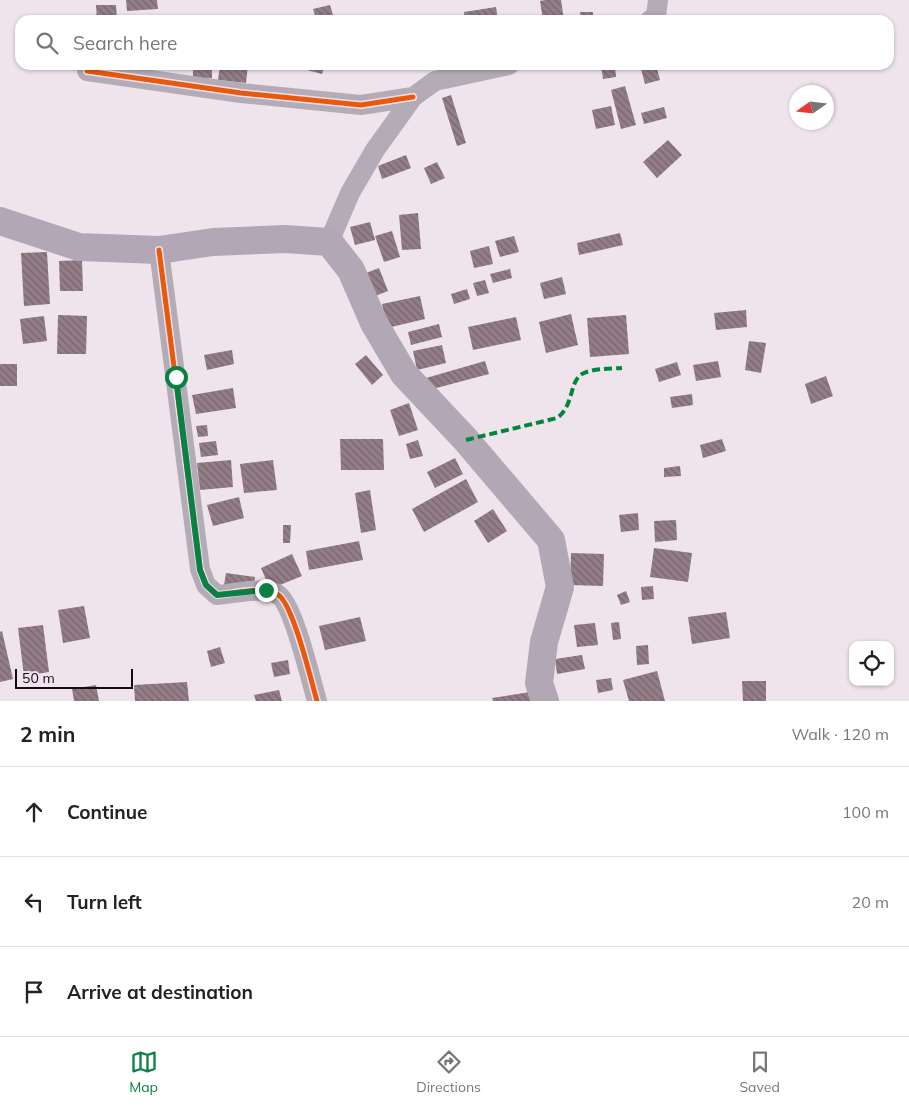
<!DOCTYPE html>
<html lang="en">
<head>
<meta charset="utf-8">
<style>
  :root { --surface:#fff; --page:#f6f6f6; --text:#222; --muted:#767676; --line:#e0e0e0; --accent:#0b8043 }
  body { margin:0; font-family:Mulish,sans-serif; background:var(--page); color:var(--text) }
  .controls { position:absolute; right:15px; bottom:15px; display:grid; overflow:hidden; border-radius:10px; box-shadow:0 1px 4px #0004 }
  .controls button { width:45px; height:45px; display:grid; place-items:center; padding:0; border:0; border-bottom:1px solid var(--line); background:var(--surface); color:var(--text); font:25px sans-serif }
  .compass { position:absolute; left:789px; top:85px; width:45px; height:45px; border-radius:50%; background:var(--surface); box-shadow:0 1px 4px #0004; rotate:256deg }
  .scale { position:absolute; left:15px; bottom:12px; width:118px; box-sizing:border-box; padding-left:5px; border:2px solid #120b10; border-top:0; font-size:14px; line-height:18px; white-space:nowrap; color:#120b10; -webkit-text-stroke:4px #f3e0ee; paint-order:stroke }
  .stop { position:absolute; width:15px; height:15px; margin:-11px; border:4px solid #0b8043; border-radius:50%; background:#fff }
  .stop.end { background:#0b8043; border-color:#fff; box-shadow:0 1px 5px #0008 }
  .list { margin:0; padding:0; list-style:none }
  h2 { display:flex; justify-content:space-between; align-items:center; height:65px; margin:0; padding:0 20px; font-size:21px }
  h2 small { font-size:16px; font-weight:400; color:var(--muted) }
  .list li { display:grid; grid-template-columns:32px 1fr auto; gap:15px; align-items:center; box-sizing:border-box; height:90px; padding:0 20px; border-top:1px solid var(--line) }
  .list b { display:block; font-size:19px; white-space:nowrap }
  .list em { font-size:16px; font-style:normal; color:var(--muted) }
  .icon { flex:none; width:28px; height:28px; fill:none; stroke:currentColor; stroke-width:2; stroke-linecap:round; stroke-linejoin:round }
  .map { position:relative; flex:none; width:909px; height:701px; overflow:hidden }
  .search { position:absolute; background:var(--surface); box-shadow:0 1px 4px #0004; left:15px; right:15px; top:15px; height:55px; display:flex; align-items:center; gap:12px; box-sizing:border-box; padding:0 18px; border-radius:15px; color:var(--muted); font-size:19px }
  .sheet { height:335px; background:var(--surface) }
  nav { display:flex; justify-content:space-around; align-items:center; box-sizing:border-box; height:70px; border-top:1px solid var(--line); background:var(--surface); font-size:14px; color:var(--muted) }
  nav a { display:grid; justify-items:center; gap:2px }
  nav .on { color:var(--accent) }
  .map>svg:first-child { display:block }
  .building { fill:url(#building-back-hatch) }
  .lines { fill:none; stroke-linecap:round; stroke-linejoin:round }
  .minor { stroke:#b3acb7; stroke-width:20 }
  .highway { stroke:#b2a8b5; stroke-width:28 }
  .quiet { stroke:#00873e; stroke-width:4; stroke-dasharray:8 4; stroke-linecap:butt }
  .cycleway-casing { stroke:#f3e0ee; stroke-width:8 }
  .cycleway { stroke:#e8590c; stroke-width:5 }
  .route { stroke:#0b8043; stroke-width:6 }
</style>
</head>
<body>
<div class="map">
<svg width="909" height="701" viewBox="0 0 909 701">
  <defs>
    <pattern id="building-back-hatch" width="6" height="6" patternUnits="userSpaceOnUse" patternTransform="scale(1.25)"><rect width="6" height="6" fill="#937d87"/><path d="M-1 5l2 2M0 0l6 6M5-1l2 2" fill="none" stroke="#77656d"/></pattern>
  </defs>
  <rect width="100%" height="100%" fill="#efe4ec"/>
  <path class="building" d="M126,0H157L158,9L127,11Z
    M545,0H561L564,20H543L540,1Z
    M96,5H116L117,20H97Z
    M330,5L333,15L316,19L313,9Z
    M496,7L498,20H465L464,12Z
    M580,12H593V20H581Z
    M193,65H212V78H193Z
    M220,65H248L246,83L218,80Z
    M309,65H325L322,74L307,70Z
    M601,65H615L616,77L603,79Z
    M640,65H656L660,80L645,84Z
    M625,86L636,125L621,129L611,90Z
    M451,95L466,143L457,146L442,98Z
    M611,106L615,125L596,129L592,110Z
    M664,107L667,118L644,124L641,113Z
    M668,140L682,155L657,178L643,162Z
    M406,155L411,168L382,179L378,166Z
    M437,162L445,178L431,184L424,168Z
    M418,213L421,249L402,250L399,215Z
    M370,222L375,240L355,245L350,227Z
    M392,231L400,257L384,262L375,236Z
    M620,233L623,245L579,255L577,243Z
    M514,236L519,252L500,257L495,241Z
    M489,246L493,264L474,268L470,251Z
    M47,252L50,304L24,306L21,253Z
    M82,260L83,291H60L59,261Z
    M379,268L388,291L375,296L366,273Z
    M510,269L512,278L493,283L490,274Z
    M562,277L566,294L544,299L540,283Z
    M485,280L489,293L477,296L473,283Z
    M467,289L470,299L454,304L451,294Z
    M420,296L425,319L387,328L382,304Z
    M746,310L747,327L716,330L714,313Z
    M571,314L578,345L546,353L539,322Z
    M58,315L87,316L86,354H57Z
    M626,315L629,354L590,357L587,318Z
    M44,316L47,341L23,344L20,319Z
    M516,317L521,340L473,350L468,327Z
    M439,324L442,337L411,345L408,332Z
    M749,341L766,343L761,373L745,370Z
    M442,345L446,363L417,370L413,351Z
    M232,350L234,364L207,370L204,355Z
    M366,355L383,375L372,385L355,364Z
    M485,361L489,374L429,390L426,378Z
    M718,361L721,377L696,381L693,365Z
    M677,362L681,375L659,382L655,369Z
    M0,364H17V386H0Z
    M826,376L833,396L811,404L805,384Z
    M233,388L236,408L196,414L192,395Z
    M692,394L693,405L672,408L670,397Z
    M409,403L418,430L399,436L390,410Z
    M207,425L208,436L198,437L196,426Z
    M340,439H383L384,470H341Z
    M722,439L726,451L703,458L700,445Z
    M418,440L423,456L410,459L406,444Z
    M216,441L218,455L201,457L199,443Z
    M455,458L463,474L435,488L427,472Z
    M231,460L233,487L200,490L197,463Z
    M273,460L277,490L244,493L240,464Z
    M680,466L681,476L664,477V468Z
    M466,479L478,502L424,532L412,509Z
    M370,490L376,530L361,533L355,493Z
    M239,497L244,518L213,526L207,505Z
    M493,509L507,531L488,543L474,521Z
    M638,513L639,530L621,532L619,515Z
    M676,520L677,540L655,542L654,521Z
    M283,525H291L290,543H283Z
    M359,541L363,560L309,570L306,551Z
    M654,548L692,553L688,582L650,577Z
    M571,553L604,554L603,586L570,585Z
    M292,554L302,576L270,589L261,568Z
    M226,573L255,577L254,589L224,585Z
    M653,586L654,599L642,600L641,587Z
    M626,591L630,602L621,605L617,595Z
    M84,606L90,638L63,643L58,610Z
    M726,612L730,638L692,644L688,617Z
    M360,617L366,641L325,650L319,626Z
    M619,622L621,639L613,640L611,623Z
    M595,623L598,645L577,647L574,625Z
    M43,625L49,672L24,676L18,628Z
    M2,631L13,679L0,682V632Z
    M648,645L649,664L637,665L636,646Z
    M220,647L225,663L211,667L207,651Z
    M582,655L585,669L557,674L555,659Z
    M288,660L290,674L274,677L271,663Z
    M657,671L665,701H629L623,680Z
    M611,678L613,690L598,693L596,680Z
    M742,681H766V701H743Z
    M187,682L189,701H135L134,685Z
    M96,685L99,701H74L72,689Z
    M279,690L282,701H256L254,695Z
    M530,692L531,701H493L492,698Z"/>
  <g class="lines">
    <path class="minor" d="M650,20L656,16L658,0
      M87,71L241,93L361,105L413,97
      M329,242L350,193L375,150L413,97L435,81L509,65
      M159,250L200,569L206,585L217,595C233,594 263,586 277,594C293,602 311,681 317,701"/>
    <path class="highway" d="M0,221L79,247L159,250L213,242L285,239L329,242L351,270L374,323L404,374L466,440L551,540L560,587L544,642L539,683L545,701"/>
    <path class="quiet" d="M466,440L557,418C574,406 569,382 582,374C593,368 610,369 622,368"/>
    <defs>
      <path id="cycleway" d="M87,71L241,93L361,105L413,97
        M159,250L200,569L206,585L217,595C233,594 263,586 277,594C293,602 311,681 317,701"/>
    </defs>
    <use href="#cycleway" class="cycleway-casing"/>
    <use href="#cycleway" class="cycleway"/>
  </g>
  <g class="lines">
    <path class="route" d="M176,377L200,570L206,585L217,595L266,590"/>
  </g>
</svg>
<div class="controls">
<button><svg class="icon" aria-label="locate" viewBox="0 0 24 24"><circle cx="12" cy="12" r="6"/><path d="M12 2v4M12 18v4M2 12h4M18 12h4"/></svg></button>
</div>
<svg class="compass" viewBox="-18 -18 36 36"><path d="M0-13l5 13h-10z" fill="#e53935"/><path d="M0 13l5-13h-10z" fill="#767676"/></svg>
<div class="scale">50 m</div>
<div class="stop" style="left:176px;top:377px"></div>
<div class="stop end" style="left:266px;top:590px"></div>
<div class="search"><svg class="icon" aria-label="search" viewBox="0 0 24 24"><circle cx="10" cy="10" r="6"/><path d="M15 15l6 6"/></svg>Search here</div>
</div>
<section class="sheet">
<h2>2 min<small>Walk · 120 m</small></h2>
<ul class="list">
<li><svg class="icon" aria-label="ahead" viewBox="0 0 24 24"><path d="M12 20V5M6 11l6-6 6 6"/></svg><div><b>Continue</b></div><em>100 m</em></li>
<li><svg class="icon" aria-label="left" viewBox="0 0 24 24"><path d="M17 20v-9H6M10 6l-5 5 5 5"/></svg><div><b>Turn left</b></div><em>20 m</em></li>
<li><svg class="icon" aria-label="arrive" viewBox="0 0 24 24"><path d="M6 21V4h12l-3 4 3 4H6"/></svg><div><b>Arrive at destination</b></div></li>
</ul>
</section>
<nav>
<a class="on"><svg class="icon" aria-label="map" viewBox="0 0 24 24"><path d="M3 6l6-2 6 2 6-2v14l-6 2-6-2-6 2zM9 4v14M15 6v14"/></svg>Map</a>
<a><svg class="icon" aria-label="directions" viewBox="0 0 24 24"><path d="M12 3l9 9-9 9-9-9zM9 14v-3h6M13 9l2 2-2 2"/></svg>Directions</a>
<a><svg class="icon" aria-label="saved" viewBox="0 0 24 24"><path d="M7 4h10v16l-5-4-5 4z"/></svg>Saved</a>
</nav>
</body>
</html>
